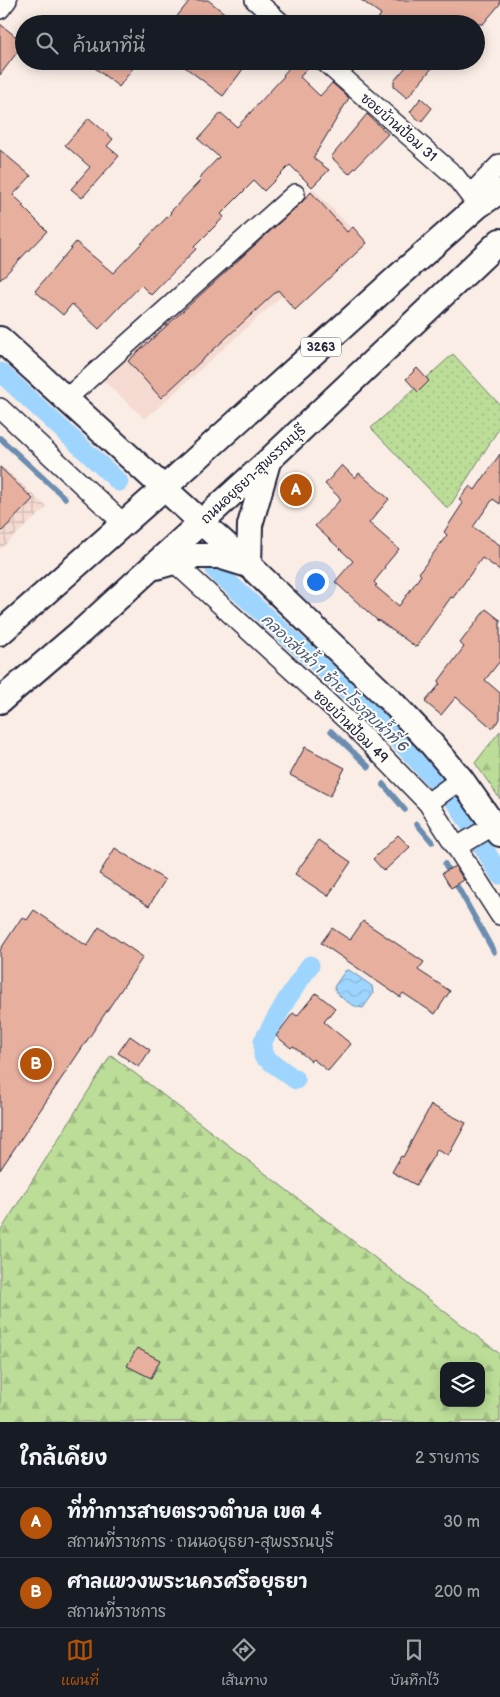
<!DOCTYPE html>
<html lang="th">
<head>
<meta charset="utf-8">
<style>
  :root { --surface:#171b24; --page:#20242c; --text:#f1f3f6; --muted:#9ea1a6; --line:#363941; --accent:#b45309 }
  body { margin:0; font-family:"Balsamiq Sans","Playpen Sans Thai",sans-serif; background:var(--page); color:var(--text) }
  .controls { position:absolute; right:15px; bottom:15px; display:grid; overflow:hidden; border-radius:10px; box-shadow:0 2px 12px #0003 }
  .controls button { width:45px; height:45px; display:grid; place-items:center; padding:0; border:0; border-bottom:1px solid var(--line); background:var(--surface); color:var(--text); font:25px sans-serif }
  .you { position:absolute; left:315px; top:581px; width:18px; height:18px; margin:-12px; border:4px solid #fff; border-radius:50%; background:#1a73e8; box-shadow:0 0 0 8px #1a73e833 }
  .badge { display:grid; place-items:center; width:32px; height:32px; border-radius:50%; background:var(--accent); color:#fff; font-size:16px; font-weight:700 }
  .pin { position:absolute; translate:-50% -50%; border:2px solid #fff; box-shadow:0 1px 5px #0006 }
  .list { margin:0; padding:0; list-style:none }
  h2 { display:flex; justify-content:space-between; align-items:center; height:65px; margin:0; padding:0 20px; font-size:21px }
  h2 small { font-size:16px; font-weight:400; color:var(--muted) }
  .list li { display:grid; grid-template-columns:32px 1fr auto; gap:15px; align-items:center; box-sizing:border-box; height:70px; padding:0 20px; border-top:1px solid var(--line) }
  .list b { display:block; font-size:19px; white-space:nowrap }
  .list p { margin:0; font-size:16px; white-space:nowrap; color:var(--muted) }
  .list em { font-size:16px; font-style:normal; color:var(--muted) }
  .icon { flex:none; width:28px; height:28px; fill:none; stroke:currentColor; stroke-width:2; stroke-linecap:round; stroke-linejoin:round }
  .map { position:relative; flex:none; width:500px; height:1422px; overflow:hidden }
  .search { position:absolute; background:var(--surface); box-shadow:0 2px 12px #0003; left:15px; right:15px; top:15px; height:55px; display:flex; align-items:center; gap:12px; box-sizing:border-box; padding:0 18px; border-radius:28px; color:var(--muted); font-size:19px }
  .sheet { height:205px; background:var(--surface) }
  nav { display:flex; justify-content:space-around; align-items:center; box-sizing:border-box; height:70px; border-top:1px solid var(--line); background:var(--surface); font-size:14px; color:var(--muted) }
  nav a { display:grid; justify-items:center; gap:2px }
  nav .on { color:var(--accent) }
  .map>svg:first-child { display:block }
  .built { fill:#f4dad0 }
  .industrial { fill:url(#industrial-grid) }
  .grass { fill:url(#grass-dots); stroke:#6e8069 }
  .forest { fill:url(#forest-firs); stroke:#6e8069; fill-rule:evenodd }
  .water { fill:url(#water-waves); stroke:#6c8db0 }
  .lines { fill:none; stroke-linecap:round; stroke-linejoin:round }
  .stream { stroke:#6c8db0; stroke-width:5.5 }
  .canal { stroke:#9ed5fe; stroke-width:19 }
  .building { fill:#e7af9e; stroke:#22223b }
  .minor-casing { stroke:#22223b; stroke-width:22 }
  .major-casing { stroke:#22223b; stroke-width:28 }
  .minor { stroke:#fdfcf7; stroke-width:19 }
  .major { stroke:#fdfcf7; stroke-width:24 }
  .labels { text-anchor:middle; stroke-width:4; stroke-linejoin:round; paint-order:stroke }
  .shield { fill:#fdfcf7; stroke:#646373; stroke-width:1 }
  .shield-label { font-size:12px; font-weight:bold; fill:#22223b }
  .street-label { font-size:14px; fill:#22223b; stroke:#fdfcf7 }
  .water-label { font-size:15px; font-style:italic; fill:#475876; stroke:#fdfcf7 }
</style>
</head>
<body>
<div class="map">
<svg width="500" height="1422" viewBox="0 0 500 1422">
  <defs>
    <pattern id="industrial-grid" width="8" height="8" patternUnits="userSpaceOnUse" patternTransform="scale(1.25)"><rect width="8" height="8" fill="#f4dad0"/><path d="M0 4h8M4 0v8" fill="none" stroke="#d1bbb4"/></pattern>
    <pattern id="grass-dots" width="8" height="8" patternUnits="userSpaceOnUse" patternTransform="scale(1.25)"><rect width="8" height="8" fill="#bbdd97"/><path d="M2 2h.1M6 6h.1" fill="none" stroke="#a0bd83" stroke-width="1.8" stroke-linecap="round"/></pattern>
    <pattern id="forest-firs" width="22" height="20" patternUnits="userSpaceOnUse" patternTransform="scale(1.25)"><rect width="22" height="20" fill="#bbdd97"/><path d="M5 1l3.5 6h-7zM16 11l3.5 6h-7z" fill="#a0bd83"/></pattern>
    <pattern id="water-waves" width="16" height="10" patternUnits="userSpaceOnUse" patternTransform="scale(1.25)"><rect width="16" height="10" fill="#9ed5fe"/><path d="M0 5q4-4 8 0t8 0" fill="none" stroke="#88b7db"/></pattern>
  </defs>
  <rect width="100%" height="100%" fill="#f9ede5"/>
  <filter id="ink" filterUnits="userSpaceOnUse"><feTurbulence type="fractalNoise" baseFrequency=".02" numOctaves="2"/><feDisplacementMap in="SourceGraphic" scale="10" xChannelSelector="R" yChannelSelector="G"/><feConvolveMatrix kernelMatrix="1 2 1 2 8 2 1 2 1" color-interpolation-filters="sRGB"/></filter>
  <g filter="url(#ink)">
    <path class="built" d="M313,189L354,231L145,419L102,379Z"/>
    <path class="industrial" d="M0,465L47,507L0,549Z"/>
    <path class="grass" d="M453,354L500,405V427L448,509L371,428Z"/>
    <path class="forest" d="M500,731V799L475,763Z
      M111,1055L500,1354V1422H0V1232ZM444,1366H481V1403H444Z"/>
    <path class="water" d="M349,970L372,986L373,994L363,1008C354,1008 336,996 334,987L345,971Z"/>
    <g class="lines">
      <path class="stream" d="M0,438L65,498
        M331,731L369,767
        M383,784L405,810
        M417,824L432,842
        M445,864L494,952"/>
      <path class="canal" d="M0,372L119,482
        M215,570L382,722L458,805L500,875
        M296,1080L263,1056V1041L287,999L310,965"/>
    </g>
    <path class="building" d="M190,0H208L238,24H171Z
      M361,0H500V4L483,24H375L381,14Z
      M0,24L24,43L0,75Z
      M86,61H138L119,87Z
      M177,61H249L223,96Z
      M295,61H313L300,77L320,96L332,83L349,98L313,158L329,170L312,187L290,165L264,191L254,181L221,214L224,217L194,247L196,249L151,295L141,285L99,329L72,304L63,315L35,291L76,242L113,273L171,213L170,212L201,180L199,178L219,157L198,139L221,113L237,127L284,76L283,75Z
      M411,61H438L407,98L394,87V81Z
      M421,98L432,108L421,122L410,112Z
      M367,114L388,134L349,174L331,157Z
      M89,118L113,139L107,146L119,156L82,198L71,189L90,167L65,145Z
      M0,150L31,176L13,195L24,205L22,206L47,231L0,280Z
      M311,192L347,232L353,227L367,243L295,310L278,290L161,398L128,361L302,202Z
      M417,368L429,381L418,392L406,379Z
      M500,454V504L493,499L473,527L500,545V570L482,558L453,598L451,597L416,647L378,620V621L335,582L353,561L315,526L341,499L325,484L342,465L355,478L359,473L389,499L369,523L399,549L384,567L385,568L374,582L377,585L375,586L399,606L421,575L419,573L447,535L444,532L463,503L459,500L470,486L475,490Z
      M0,467L33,499L0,533Z
      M296,478L308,490L296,502L284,490Z
      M486,609L500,620V661L485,680L500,693V719L492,728L456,697L441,715L425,702L440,684L438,682L464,647L460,643Z
      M305,747L345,768L330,796L290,775Z
      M398,835L410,847L384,871L373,859Z
      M319,840L351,862L328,896L295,874Z
      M115,848L165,880L149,906L99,874Z
      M455,866L464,880L451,888L442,873Z
      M34,910L87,946L99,927L143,957L0,1170V950L22,917L27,920Z
      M363,921L424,962L418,970L450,991L435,1014L403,993L400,997L321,943L332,928L350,940Z
      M316,993L335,1008L324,1022L351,1044L328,1071L313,1059L311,1061L293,1046L291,1048L276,1036L293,1013L297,1016Z
      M130,1036L150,1050L139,1067L118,1053Z
      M431,1105L466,1123L448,1156L437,1150L416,1185L392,1172L401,1156L403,1157Z
      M137,1348L160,1360L151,1378L127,1366Z"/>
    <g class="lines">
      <defs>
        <path id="minor" d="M255,0L282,24
          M0,9L7,0
          M324,61L455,176L478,206
          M470,195L500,164
          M66,399L295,194
          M0,408L124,524
          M174,562L352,725L428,803L500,915
          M428,803L461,779
          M457,847L494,825"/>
        <path id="major" d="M0,339L254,570L391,701L429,741L461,779L500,834
          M249,566L250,525L268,462
          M156,567L196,556H219L245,564
          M0,633L164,488L401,274L478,206L500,191
          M0,701L83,630L268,461L500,241"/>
      </defs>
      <use href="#minor" class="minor-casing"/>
      <use href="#major" class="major-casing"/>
      <use href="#minor" class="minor"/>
      <use href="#major" class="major"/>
    </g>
  </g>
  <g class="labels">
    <rect class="shield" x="301" y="337.5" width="40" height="19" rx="4"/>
    <g class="shield-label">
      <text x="321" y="351">3263</text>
    </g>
    <g class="street-label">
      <text transform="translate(399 127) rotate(41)" y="5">ซอยบ้านป้อม 31</text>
      <text transform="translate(253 474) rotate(-43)" y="5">ถนนอยุธยา-สุพรรณบุรี</text>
      <text transform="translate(351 726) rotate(44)" y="5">ซอยบ้านป้อม 49</text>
    </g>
    <g class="water-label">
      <text transform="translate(335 683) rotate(43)" y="5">คลองส่งน้ำ 1 ซ้าย-โรงสูบน้ำที่ 6</text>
    </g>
  </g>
</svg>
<div class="controls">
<button><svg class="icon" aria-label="layers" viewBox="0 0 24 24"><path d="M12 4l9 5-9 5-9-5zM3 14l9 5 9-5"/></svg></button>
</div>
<div class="you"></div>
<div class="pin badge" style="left:296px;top:490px">A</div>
<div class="pin badge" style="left:36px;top:1064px">B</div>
<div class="search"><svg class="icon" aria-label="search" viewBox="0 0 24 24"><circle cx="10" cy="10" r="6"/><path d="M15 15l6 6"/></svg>ค้นหาที่นี่</div>
</div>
<section class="sheet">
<h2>ใกล้เคียง<small>2 รายการ</small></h2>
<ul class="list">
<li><span class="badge">A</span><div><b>ที่ทำการสายตรวจตำบล เขต 4</b><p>สถานที่ราชการ · ถนนอยุธยา-สุพรรณบุรี</p></div><em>30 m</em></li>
<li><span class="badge">B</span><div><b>ศาลแขวงพระนครศรีอยุธยา</b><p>สถานที่ราชการ</p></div><em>200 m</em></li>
</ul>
</section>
<nav>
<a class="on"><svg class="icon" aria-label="map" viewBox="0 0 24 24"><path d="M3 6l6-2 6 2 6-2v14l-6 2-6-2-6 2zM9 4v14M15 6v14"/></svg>แผนที่</a>
<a><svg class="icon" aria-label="directions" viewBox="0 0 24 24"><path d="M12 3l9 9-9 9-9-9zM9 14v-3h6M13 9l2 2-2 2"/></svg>เส้นทาง</a>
<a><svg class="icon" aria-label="saved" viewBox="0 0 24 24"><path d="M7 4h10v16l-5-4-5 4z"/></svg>บันทึกไว้</a>
</nav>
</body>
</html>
